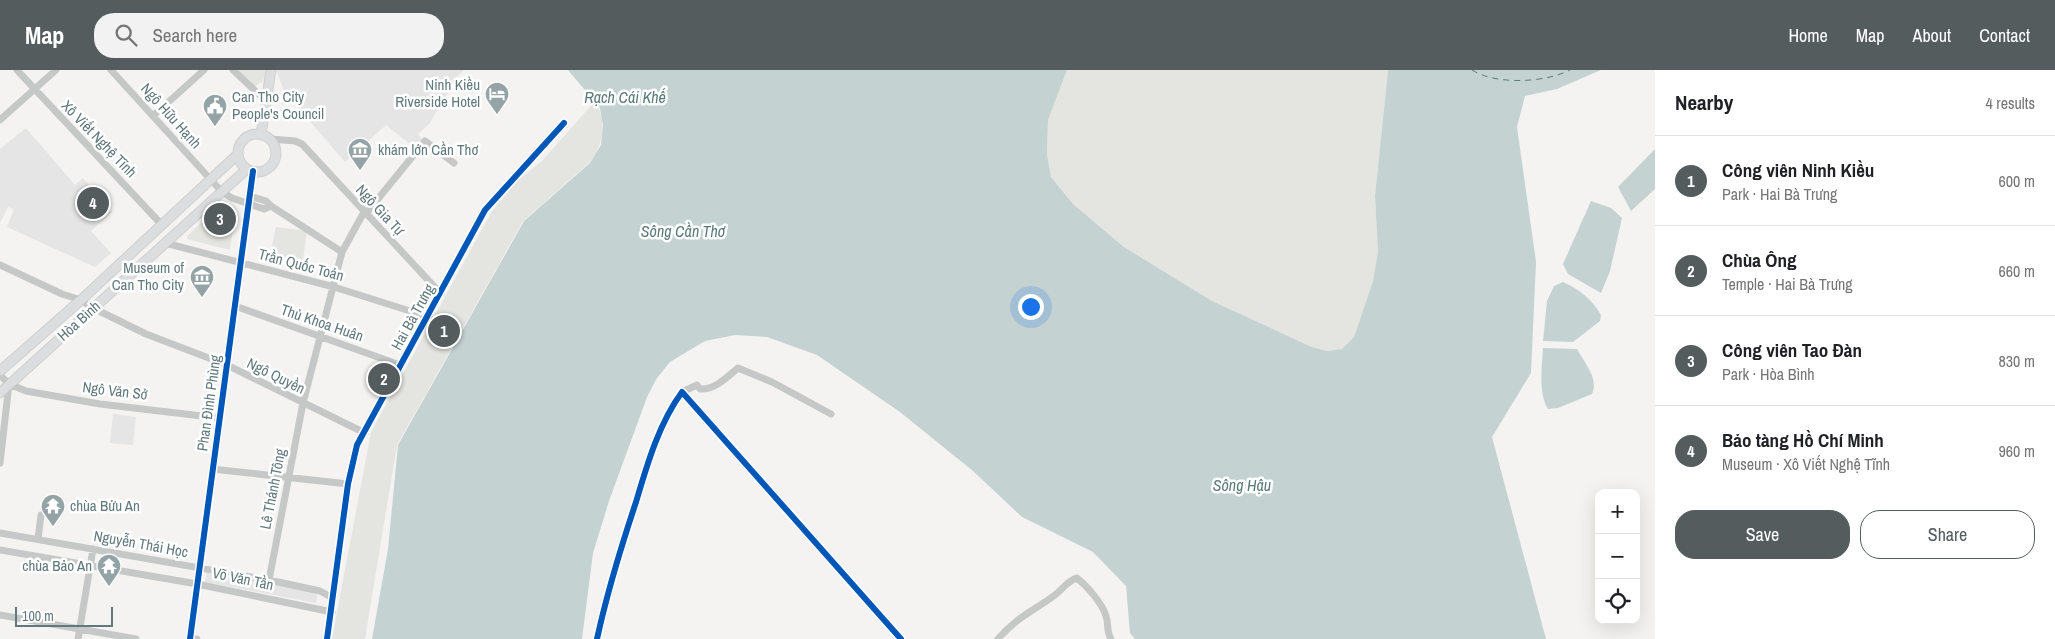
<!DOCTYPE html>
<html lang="en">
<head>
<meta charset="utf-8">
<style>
  :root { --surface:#fff; --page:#f2f2f2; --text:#202124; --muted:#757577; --line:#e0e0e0; --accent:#545c5e }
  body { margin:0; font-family:"Archivo Narrow",sans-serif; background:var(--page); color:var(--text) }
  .controls { position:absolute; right:15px; bottom:15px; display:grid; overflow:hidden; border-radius:10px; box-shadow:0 5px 20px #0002 }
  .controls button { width:45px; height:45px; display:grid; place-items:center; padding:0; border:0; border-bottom:1px solid var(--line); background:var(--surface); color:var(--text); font:25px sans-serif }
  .scale { position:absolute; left:15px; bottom:12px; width:98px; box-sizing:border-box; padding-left:5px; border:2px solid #60797d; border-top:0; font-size:14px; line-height:18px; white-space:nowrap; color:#60797d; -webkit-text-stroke:4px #fff; paint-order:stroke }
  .you { position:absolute; left:1030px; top:236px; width:18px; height:18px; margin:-12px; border:4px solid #fff; border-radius:50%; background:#1a73e8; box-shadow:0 0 0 8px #1a73e833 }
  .badge { display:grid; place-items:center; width:32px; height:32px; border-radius:50%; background:var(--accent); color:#fff; font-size:16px; font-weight:700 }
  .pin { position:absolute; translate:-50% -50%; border:2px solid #fff; box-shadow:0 1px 5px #0006 }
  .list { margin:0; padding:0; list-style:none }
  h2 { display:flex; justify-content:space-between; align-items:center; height:65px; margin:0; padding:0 20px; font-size:21px }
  h2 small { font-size:16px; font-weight:400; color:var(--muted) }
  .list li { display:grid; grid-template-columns:32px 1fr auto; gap:15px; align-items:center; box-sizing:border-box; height:90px; padding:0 20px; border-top:1px solid var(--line) }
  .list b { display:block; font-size:19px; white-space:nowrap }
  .list p { margin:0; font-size:16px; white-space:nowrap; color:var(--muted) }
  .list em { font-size:16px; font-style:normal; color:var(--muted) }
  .actions { display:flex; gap:10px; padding:15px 20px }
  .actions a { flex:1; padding:11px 0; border:1px solid var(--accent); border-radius:20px; text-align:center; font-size:18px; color:var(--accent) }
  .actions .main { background:var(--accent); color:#fff }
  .icon { flex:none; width:28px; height:28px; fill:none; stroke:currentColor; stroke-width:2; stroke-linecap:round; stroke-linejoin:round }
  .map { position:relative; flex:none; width:1655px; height:569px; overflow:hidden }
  header { display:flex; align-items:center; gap:30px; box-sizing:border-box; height:70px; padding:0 25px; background:var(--accent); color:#fff }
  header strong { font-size:24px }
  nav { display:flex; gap:28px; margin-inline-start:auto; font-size:18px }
  .search { width:350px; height:45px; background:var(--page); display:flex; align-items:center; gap:12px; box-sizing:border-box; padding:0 18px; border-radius:20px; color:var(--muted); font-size:19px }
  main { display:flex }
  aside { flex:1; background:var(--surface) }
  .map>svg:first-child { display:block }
  .built { fill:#e4e5e4 }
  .green { fill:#e4e5e0 }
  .water { fill:#c5d2d2 }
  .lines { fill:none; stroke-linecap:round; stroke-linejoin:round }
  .ferry { stroke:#5a7979; stroke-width:1; stroke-dasharray:6 5; stroke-linecap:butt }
  .major-casing { stroke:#cfd0d0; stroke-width:11 }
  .minor { stroke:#c6c8c8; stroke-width:7 }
  .major { stroke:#dcddde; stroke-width:9 }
  .cycleway-casing { stroke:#fff; stroke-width:9 }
  .cycleway { stroke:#0057b8; stroke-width:6 }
  .labels { text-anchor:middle; stroke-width:5; stroke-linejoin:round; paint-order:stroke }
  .poi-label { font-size:15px; fill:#60797d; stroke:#fff; text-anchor:end }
  .street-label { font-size:15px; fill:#60797d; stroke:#fff }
  .water-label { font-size:16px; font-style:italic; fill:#5a7979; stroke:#fff }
</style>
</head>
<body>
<header>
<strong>Map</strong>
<div class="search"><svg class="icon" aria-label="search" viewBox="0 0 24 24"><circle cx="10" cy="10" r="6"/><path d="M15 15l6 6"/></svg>Search here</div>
<nav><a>Home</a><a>Map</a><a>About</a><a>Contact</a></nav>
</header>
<main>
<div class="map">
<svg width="1655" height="569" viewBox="0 0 1655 569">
  <rect width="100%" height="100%" fill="#f4f3f2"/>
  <path class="built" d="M276,0H464L456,8L430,53L418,64L423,71L416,79L386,55L345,92L284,21Z
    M26,58L75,115L83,108L112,142L91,161L111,183L95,197L7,157L14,139L8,137L0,153V79Z
    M113,344L136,347L133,375L110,373Z
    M207,500L318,521L316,533L205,512Z"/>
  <path class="green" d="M238,0H266L263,11L254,17Z
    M1067,0H1388L1375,126L1378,182L1373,211L1354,267L1342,279L1327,281L1312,277L1212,231L1124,177L1073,134L1051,107L1047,85L1048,50Z
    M595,31C607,51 604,74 590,92L523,151L397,375L365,569H332L371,362L492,141L517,111L541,92Z
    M223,132L236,138L230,180L187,169V166Z
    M276,157L307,161L302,197L269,189Z"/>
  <path class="water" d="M568,0H1067L1048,50L1047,85L1051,107L1073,134L1124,177L1212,231L1312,277L1327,281L1342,279L1354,267L1373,211L1378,182L1375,126L1388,0H1601L1557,19L1525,26L1517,57L1536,192L1531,303L1492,367L1546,569H1135L1130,563L1126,516L1093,482L1022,447L973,401L900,342L817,285L767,267L735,265L705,271L670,292L657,308L647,327L609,431L593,483L582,569H372L388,479L398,375L524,151L590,93L601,75L603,55L600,38Z
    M1655,79V119L1631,141L1618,117Z
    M1591,131L1611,138L1622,148L1610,201L1601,223L1568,204L1563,194Z
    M1563,212C1580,220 1592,229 1601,245L1600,251L1573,272L1543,271L1547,231L1554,216Z
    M1543,278L1577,279C1585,294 1599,308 1592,324L1558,338L1548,339C1538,323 1542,296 1543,278Z"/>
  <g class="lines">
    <path class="ferry" d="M1472,0C1495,15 1545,13 1570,0"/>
    <defs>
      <path id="major" d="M238 83a19 19 0 1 1 38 0a19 19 0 1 1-38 0Z
        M261,65L271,0
        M0,301L81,230L238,84
        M0,323L247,99"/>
    </defs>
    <use href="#major" class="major-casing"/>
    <path class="minor" d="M17,0L162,155
      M111,0L222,122L232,128L264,139L271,136
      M233,0L266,31
      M153,46L204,0
      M0,50L56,0
      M271,69L295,71L302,74L441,224
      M249,126L266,131L271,136L342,182
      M165,173L334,217L429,247
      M0,195L62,224L81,230L93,238L146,264L227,295L365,363
      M235,236L400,295
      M0,305L9,314L26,321L100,334L219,348
      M682,322L697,315L700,319C715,320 727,307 738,298L772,312L831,344
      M0,393L9,314
      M212,399L348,414
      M0,463L269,510L320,521L333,528
      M38,469L41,445
      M0,480L197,514L332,542
      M269,510L303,333L342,182L364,142L369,140L425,71L454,93
      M0,545L136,569
      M78,569L93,479
      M190,569L253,101
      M195,569H197
      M327,569L348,414L357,375L485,140L564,53
      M597,569C607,523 621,477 636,432C647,395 659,353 682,322L901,569
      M998,569C1018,546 1032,542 1055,525C1062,520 1068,510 1077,508C1087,516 1102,533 1106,546C1109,554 1106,561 1111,569"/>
    <use href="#major" class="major"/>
    <defs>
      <path id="cycleway" d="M190,569L253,101
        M327,569L348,414L357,375L485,140L564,53
        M597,569C607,523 621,477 636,432C647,395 659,353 682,322L901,569"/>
    </defs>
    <use href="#cycleway" class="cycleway-casing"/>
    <use href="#cycleway" class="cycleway"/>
  </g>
  <defs>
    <symbol id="hotel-pin" viewBox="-11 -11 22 30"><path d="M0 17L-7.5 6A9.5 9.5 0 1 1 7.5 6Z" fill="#94a4a6" stroke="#fff"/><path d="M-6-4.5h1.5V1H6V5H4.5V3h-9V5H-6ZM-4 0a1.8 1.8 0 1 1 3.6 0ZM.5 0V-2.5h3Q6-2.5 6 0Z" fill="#fff"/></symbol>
    <symbol id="civic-pin" viewBox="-11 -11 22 30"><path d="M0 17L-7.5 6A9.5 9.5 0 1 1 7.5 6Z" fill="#94a4a6" stroke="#fff"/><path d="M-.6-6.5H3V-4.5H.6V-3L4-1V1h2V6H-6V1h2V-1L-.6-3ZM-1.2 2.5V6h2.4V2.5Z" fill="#fff"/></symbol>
    <symbol id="museum-pin" viewBox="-11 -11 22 30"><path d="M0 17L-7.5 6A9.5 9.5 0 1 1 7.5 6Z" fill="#94a4a6" stroke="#fff"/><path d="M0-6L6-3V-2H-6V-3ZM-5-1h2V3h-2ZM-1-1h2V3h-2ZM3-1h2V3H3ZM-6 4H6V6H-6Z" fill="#fff"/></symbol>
    <symbol id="temple-pin" viewBox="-11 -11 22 30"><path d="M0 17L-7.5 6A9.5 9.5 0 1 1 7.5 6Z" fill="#94a4a6" stroke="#fff"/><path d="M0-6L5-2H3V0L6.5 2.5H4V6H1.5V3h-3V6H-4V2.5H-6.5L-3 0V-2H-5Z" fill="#fff"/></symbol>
  </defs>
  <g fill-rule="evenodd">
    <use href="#hotel-pin" x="483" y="10" width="28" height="38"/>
    <use href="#civic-pin" x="201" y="22" width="28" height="38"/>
    <use href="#museum-pin" x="346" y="66" width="28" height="38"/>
    <use href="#museum-pin" x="188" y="193" width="28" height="38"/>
    <use href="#temple-pin" x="39" y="422" width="28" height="38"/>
    <use href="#temple-pin" x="95" y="482" width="28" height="38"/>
  </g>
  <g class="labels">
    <g class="poi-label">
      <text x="480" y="20">Ninh Kiều<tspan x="480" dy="17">Riverside Hotel</tspan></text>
      <text x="232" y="32" text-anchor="start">Can Tho City<tspan x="232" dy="17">People's Council</tspan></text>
      <text x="378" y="85" text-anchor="start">khám lớn Cần Thơ</text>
      <text x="184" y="203">Museum of<tspan x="184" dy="17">Can Tho City</tspan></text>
      <text x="70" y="441" text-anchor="start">chùa Bửu An</text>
      <text x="92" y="501">chùa Bảo An</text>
    </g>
    <g class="street-label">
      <text transform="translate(171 46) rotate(48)" y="5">Ngô Hữu Hạnh</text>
      <text transform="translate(99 69) rotate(46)" y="5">Xô Viết Nghệ Tĩnh</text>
      <text transform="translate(380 140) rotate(47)" y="5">Ngô Gia Tự</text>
      <text transform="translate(301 195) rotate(15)" y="5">Trần Quốc Toản</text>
      <text transform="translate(413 247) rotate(-61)" y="5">Hai Bà Trưng</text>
      <text transform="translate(79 251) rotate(-42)" y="5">Hòa Bình</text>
      <text transform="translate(322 253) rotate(19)" y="5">Thủ Khoa Huân</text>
      <text transform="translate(276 306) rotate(26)" y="5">Ngô Quyền</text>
      <text transform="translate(115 321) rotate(7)" y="5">Ngô Văn Sở</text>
      <text transform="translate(209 333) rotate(-82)" y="5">Phan Đình Phùng</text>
      <text transform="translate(273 419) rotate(-79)" y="5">Lê Thánh Tông</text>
      <text transform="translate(141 474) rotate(10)" y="5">Nguyễn Thái Học</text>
      <text transform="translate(243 509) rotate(12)" y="5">Võ Văn Tần</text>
    </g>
    <g class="water-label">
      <text x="625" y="33">Rạch Cái Khế</text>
      <text x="683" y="167">Sông Cần Thơ</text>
      <text x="1242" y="421">Sông Hậu</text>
    </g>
  </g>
</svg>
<div class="controls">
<button>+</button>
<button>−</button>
<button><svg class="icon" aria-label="locate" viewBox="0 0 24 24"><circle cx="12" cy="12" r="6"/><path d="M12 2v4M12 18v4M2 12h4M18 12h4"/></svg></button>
</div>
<div class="scale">100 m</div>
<div class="you"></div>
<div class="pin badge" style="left:444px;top:261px">1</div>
<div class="pin badge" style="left:384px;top:309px">2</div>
<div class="pin badge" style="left:220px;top:149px">3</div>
<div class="pin badge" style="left:93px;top:133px">4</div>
</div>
<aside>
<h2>Nearby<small>4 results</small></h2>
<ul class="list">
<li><span class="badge">1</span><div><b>Công viên Ninh Kiều</b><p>Park · Hai Bà Trưng</p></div><em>600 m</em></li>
<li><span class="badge">2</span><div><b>Chùa Ông</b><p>Temple · Hai Bà Trưng</p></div><em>660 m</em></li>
<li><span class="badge">3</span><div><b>Công viên Tao Đàn</b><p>Park · Hòa Bình</p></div><em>830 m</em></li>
<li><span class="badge">4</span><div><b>Bảo tàng Hồ Chí Minh</b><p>Museum · Xô Viết Nghệ Tĩnh</p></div><em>960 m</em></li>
</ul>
<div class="actions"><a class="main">Save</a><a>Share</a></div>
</aside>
</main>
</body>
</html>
